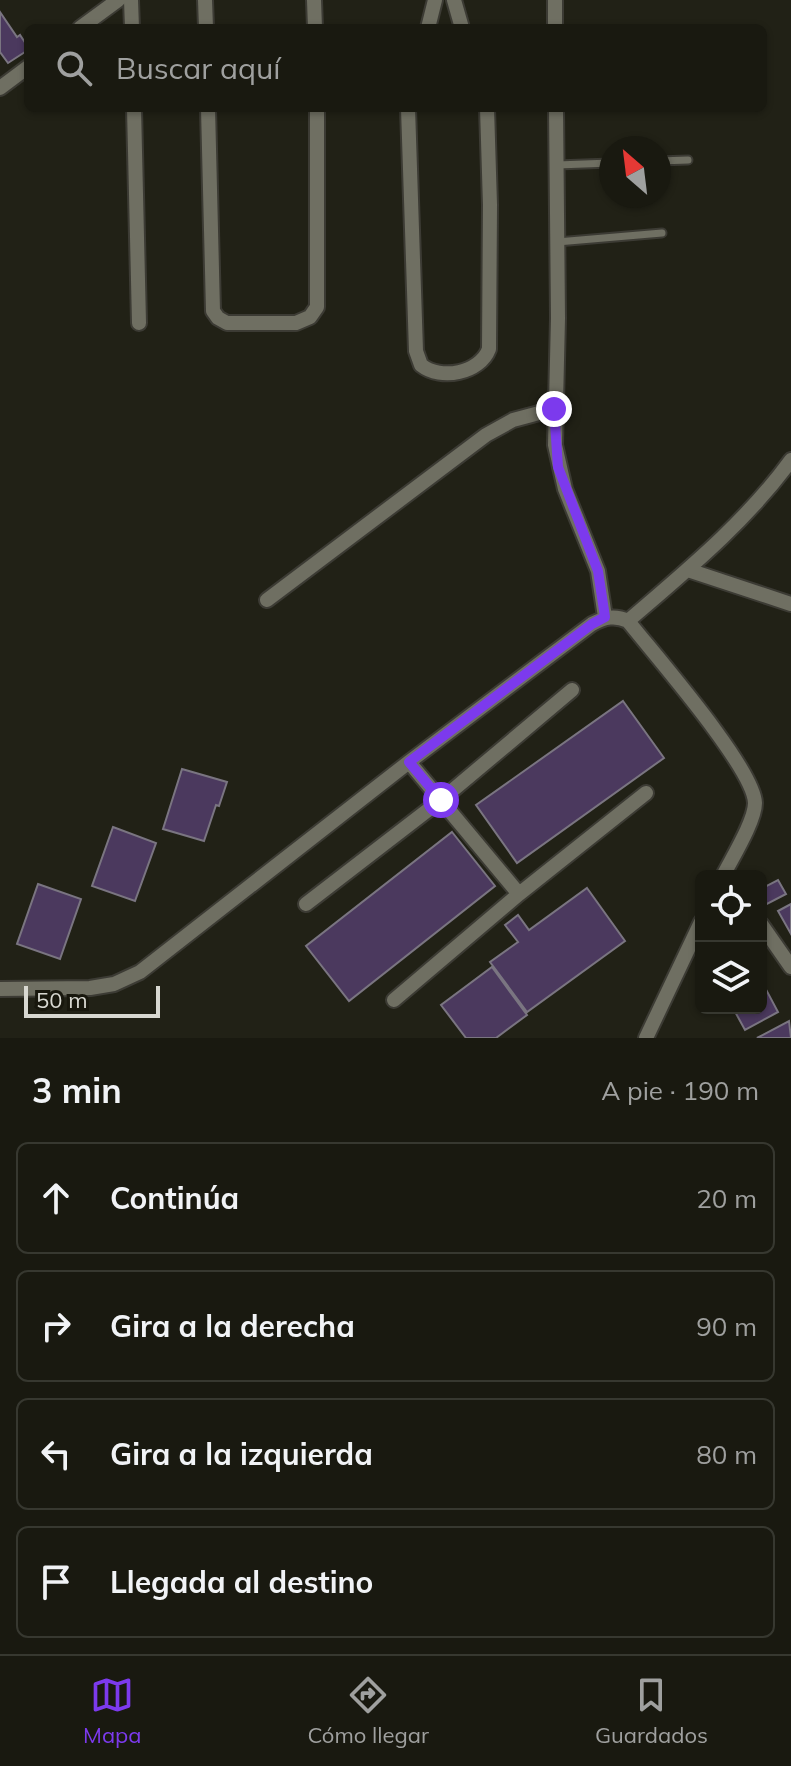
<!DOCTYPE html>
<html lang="es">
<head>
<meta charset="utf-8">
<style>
  :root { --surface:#191910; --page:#26261e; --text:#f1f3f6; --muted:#9fa09f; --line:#373830; --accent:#7c3aed }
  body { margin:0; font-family:Mulish,sans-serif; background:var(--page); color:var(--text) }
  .controls { position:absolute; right:24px; bottom:24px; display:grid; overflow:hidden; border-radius:12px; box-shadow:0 2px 6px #0004 }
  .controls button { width:72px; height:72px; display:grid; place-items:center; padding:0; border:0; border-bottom:2px solid var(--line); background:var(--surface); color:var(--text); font:40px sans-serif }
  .compass { position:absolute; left:599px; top:136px; width:72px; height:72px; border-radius:50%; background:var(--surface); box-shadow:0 2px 6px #0004; rotate:332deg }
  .scale { position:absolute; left:24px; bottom:20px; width:136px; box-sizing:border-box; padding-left:8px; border:4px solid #d8d8d1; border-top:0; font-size:22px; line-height:28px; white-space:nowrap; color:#d8d8d1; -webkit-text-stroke:6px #18170d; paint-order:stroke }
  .stop { position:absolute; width:24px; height:24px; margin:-18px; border:6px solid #7c3aed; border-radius:50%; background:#fff }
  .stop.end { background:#7c3aed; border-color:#fff; box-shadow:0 2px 8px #0008 }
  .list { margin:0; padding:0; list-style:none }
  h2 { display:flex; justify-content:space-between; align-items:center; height:104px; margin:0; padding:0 32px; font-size:34px }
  h2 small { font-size:26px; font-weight:400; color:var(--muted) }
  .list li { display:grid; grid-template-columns:52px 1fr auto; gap:24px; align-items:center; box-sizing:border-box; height:112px; margin:0 16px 16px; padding:0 16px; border:2px solid var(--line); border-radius:12px }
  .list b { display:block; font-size:30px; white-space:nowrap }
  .list em { font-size:26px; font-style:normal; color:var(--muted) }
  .icon { flex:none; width:44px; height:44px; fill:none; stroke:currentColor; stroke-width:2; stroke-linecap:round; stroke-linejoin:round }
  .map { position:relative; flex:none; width:791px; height:1038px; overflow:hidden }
  .search { position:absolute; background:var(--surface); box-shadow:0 2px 6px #0004; left:24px; right:24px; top:24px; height:88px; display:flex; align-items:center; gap:20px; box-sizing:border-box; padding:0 28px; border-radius:12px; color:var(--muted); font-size:30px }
  .sheet { height:616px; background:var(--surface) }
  nav { display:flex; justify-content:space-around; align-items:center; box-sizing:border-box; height:112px; border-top:2px solid var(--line); background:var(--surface); font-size:22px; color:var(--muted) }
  nav a { display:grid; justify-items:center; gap:4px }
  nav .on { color:var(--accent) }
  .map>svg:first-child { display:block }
  .building { fill:#4b395e; stroke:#7a7581; stroke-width:2 }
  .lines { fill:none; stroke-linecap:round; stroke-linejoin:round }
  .service-casing { stroke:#3c3b34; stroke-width:11 }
  .minor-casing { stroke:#3c3b34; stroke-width:18 }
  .service { stroke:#6f6f62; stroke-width:7 }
  .minor { stroke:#6f6f62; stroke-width:14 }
  .route { stroke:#7c3aed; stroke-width:10 }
</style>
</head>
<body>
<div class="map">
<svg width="791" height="1038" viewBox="0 0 791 1038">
  <rect width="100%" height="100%" fill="#212116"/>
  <path class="building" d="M0,12L17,37L20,35L28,47V50L8,63L0,52Z
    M623,701L664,758L517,863L476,805Z
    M182,769L227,782L219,806L216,805L204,841L163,829Z
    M113,827L156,843L135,901L92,886Z
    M452,832L495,886L349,1001L306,946Z
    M778,880L786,894L765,905L761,898V889Z
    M38,884L81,899L60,959L17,944Z
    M587,888L625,941L527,1012L490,962L518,942L505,925L518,915L529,930Z
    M791,904V934L778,911Z
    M492,967L527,1015L496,1038H466L441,1005Z
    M762,982L778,1012L745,1030L733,1008H761Z
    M789,1021L791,1038H757Z"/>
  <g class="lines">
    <defs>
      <path id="service" d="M659,161L688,160
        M557,165L611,163
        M557,242L662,233"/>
      <path id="minor" d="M131,0L132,28
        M205,0L206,28
        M314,0L315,28
        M454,0L462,28
        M555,0V28
        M80,28L118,0
        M428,28L435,0
        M0,88L28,67
        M134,108L139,323
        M208,108L213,311L218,318L227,323H296L310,317L317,307V108
        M408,108L416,351L421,365C441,381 480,373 489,349L490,205L487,108
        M556,108L558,318L555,445L565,489L598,571L605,617
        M688,570L791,604
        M267,600L486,435L513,420L554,409
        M628,621C686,571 746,522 791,460
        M409,762L519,894L646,793
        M306,904L441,800L572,690
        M761,924L791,967
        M0,989L90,988L114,984L140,972L409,762L592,624C605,617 615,615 628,621C654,654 754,768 755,803C755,821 732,858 723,876
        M394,1000L519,894
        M646,1038L701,922"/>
    </defs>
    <use href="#service" class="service-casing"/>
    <use href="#minor" class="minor-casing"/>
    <use href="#service" class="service"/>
    <use href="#minor" class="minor"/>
  </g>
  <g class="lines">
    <path class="route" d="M441,800L409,762L592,624L605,617L598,571L558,467L554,409"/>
  </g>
</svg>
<div class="controls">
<button><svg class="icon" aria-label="locate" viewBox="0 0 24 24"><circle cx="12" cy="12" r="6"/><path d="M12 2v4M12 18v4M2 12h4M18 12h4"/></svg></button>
<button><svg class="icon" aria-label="layers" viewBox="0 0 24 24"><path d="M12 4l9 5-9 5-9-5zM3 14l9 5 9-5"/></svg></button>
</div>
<svg class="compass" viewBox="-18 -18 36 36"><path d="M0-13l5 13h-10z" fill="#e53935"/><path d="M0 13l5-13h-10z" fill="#9fa09f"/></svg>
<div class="scale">50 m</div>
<div class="stop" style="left:441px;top:800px"></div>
<div class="stop end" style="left:554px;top:409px"></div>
<div class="search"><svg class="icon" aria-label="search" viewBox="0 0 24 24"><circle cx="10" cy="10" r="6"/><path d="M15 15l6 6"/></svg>Buscar aquí</div>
</div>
<section class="sheet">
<h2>3 min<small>A pie · 190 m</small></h2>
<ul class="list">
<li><svg class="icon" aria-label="ahead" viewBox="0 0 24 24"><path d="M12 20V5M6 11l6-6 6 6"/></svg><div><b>Continúa</b></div><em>20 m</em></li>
<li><svg class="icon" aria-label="right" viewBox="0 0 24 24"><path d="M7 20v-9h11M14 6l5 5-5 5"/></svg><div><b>Gira a la derecha</b></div><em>90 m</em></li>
<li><svg class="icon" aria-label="left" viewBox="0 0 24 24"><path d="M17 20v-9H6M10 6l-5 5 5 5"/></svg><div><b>Gira a la izquierda</b></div><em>80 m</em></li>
<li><svg class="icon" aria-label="arrive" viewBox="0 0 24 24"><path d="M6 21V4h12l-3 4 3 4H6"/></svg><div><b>Llegada al destino</b></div></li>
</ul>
</section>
<nav>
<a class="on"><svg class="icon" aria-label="map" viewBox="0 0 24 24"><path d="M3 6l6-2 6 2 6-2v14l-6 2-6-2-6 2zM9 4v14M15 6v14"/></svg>Mapa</a>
<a><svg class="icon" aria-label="directions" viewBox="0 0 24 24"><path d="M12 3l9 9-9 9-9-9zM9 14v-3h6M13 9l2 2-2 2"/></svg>Cómo llegar</a>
<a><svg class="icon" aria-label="saved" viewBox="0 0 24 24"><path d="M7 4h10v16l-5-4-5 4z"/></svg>Guardados</a>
</nav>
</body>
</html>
